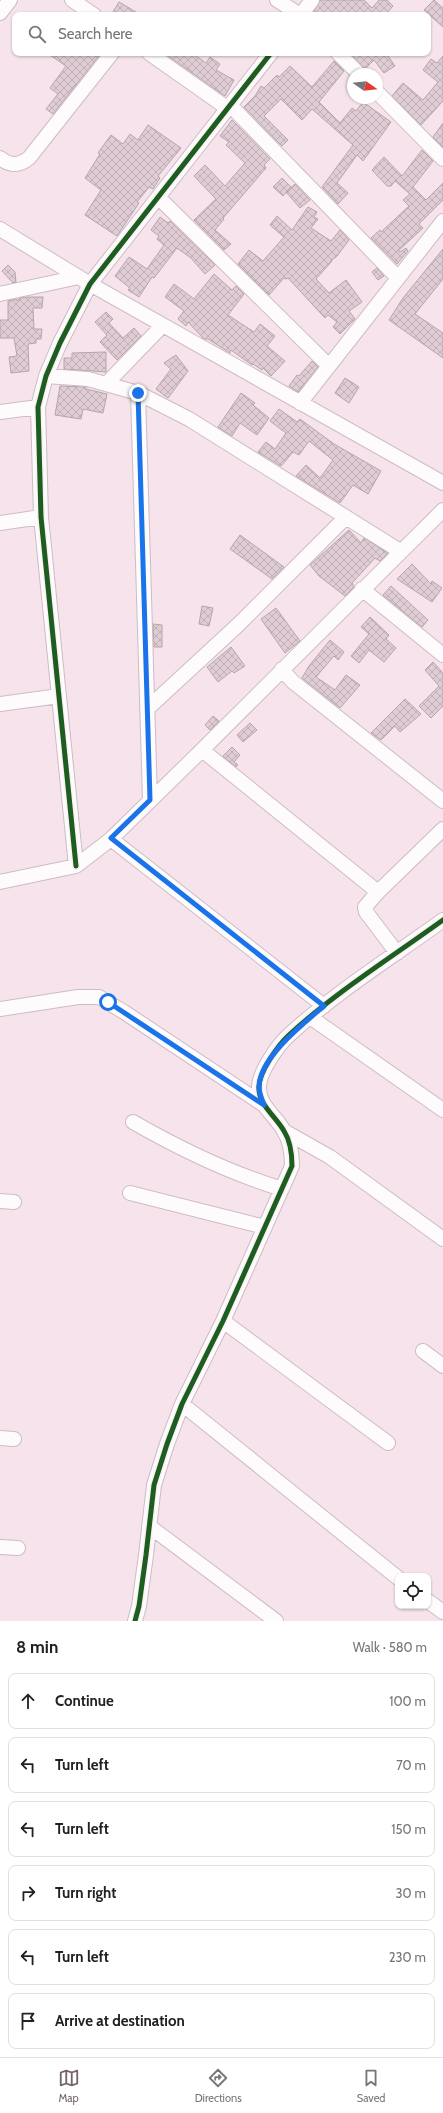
<!DOCTYPE html>
<html lang="en">
<head>
<meta charset="utf-8">
<style>
  :root { --surface:#fff; --page:#f6f6f6; --text:#222; --muted:#767676; --line:#e0e0e0; --accent:#73646b }
  body { margin:0; font-family:Cabin,sans-serif; background:var(--page); color:var(--text) }
  .controls { position:absolute; right:12px; bottom:12px; display:grid; overflow:hidden; border-radius:8px; box-shadow:0 1px 3px #0004 }
  .controls button { width:36px; height:36px; display:grid; place-items:center; padding:0; border:0; border-bottom:1px solid var(--line); background:var(--surface); color:var(--text); font:20px sans-serif }
  .compass { position:absolute; left:347px; top:68px; width:36px; height:36px; border-radius:50%; background:var(--surface); box-shadow:0 1px 3px #0004; rotate:104deg }
  .stop { position:absolute; width:12px; height:12px; margin:-9px; border:3px solid #1a73e8; border-radius:50%; background:#fff }
  .stop.end { background:#1a73e8; border-color:#fff; box-shadow:0 1px 4px #0008 }
  .list { margin:0; padding:0; list-style:none }
  h2 { display:flex; justify-content:space-between; align-items:center; height:52px; margin:0; padding:0 16px; font-size:17px }
  h2 small { font-size:13px; font-weight:400; color:var(--muted) }
  .list li { display:grid; grid-template-columns:26px 1fr auto; gap:12px; align-items:center; box-sizing:border-box; height:56px; margin:0 8px 8px; padding:0 8px; border:1px solid var(--line); border-radius:8px }
  .list b { display:block; font-size:15px; white-space:nowrap }
  .list em { font-size:13px; font-style:normal; color:var(--muted) }
  .icon { flex:none; width:22px; height:22px; fill:none; stroke:currentColor; stroke-width:2; stroke-linecap:round; stroke-linejoin:round }
  .map { position:relative; flex:none; width:443px; height:1621px; overflow:hidden }
  .search { position:absolute; background:var(--surface); box-shadow:0 1px 3px #0004; left:12px; right:12px; top:12px; height:44px; display:flex; align-items:center; gap:10px; box-sizing:border-box; padding:0 14px; border-radius:8px; color:var(--muted); font-size:15px }
  .sheet { height:436px; background:var(--surface) }
  nav { display:flex; justify-content:space-around; align-items:center; box-sizing:border-box; height:56px; border-top:1px solid var(--line); background:var(--surface); font-size:11px; color:var(--muted) }
  nav a { display:grid; justify-items:center; gap:2px }
  nav .on { color:var(--accent) }
  .map>svg:first-child { display:block }
  .building { fill:url(#building-cross-hatch); stroke:#b5a6ac }
  .lines { fill:none; stroke-linecap:round; stroke-linejoin:round }
  .street-casing { stroke:#ccbdc3; stroke-width:16 }
  .street { stroke:#fefbfc; stroke-width:14 }
  .cycleway-casing { stroke:#fdeff5; stroke-width:8 }
  .cycleway { stroke:#1b5e20; stroke-width:5 }
  .route { stroke:#1a73e8; stroke-width:5 }
</style>
</head>
<body>
<div class="map">
<svg width="443" height="1621" viewBox="0 0 443 1621">
  <defs>
    <pattern id="building-cross-hatch" width="8" height="8" patternUnits="userSpaceOnUse"><rect width="8" height="8" fill="#e0ccd5"/><path d="M0 0l8 8M0 8l8-8" fill="none" stroke="#c0afb7"/></pattern>
  </defs>
  <rect width="100%" height="100%" fill="#f6e3eb"/>
  <path class="building" d="M320,0H364L372,8L379,0H387L393,6L385,15H312Z
    M434,0L443,8V27L424,10Z
    M119,2L141,15H111Z
    M47,53H101L53,114L46,109L58,94L50,88L66,66Z
    M164,53H192L206,63L210,57L220,64L216,70L234,80L225,96Z
    M350,53H386L395,66L384,73L374,60L365,69Z
    M443,56V101L421,125L392,96L403,83L423,100L438,82L423,70L431,59L437,63Z
    M334,61L344,71L319,102L340,123L352,108L356,111L363,102L391,122L363,161L357,155L337,183L348,193L338,204L322,187L353,145L312,109L302,120L281,99L264,116L288,140L282,146L244,107L255,96L261,86L264,88L277,75L279,77L290,66L312,87Z
    M232,120L270,159L264,165L266,168L223,218L224,219L215,230L231,244L224,250L194,220L216,199L194,176L205,165L225,186L245,163L226,145L229,142L220,136Z
    M443,123V147L433,137Z
    M148,125L181,148L158,176L160,178L153,189L149,187L137,202L139,203L117,236L85,215L101,190L85,178L100,154L98,153L111,135L123,144L130,134L138,140Z
    M422,150L433,161L413,187L426,200L443,183V200L419,224L423,228L398,251L400,252L406,248L408,251L397,264L371,238L380,230L381,232L409,206L403,200L410,194L395,181L391,186H387L372,170L384,157L402,176Z
    M282,178L291,187L283,196L273,187Z
    M295,184L310,200L300,208L286,192Z
    M308,207L317,212L314,217L318,219L311,228L331,241L340,230L349,240L337,256L332,260L331,259L332,261L316,279L329,293L346,280L362,302L349,311L355,319L340,334L333,327L337,322L328,315L325,318L288,278L286,279L284,278L269,295L238,264L249,250L263,261L284,237L270,225L277,216L292,230Z
    M160,217L168,223L170,221L172,223L215,265L205,274L191,258L177,248L154,278L152,277L139,297L128,290L130,288L115,276L129,257L147,269L164,245L157,239L159,236L151,230Z
    M443,249V279L415,314L443,333V358L389,320L403,298Z
    M8,265L15,272L16,282L13,283L2,271Z
    M377,268L384,276L378,280L372,272Z
    M214,274L232,290L236,286L244,294L228,315L254,332L260,324L275,336L267,346L285,361L271,376L263,368L262,370L253,364L252,365L231,350L230,353L208,339H204L188,322L186,326L178,319L184,311L165,297L174,284L194,299Z
    M28,297H43L42,308H33L34,329H42L41,339H36V343L28,344L29,371L11,373L9,357L17,356L14,338H0V320H8V301L17,299V301L20,298Z
    M106,312L113,319L109,323L123,338L134,328L141,336L117,360L100,342L107,335L95,322Z
    M106,352V372L64,369V358H72V353Z
    M176,355L188,371L168,398L156,389L171,369L164,363Z
    M312,361L318,367L298,392L289,386L297,375L299,376Z
    M345,378L359,387L349,403L335,393Z
    M60,386L86,387V389L107,394L103,413L83,409L81,419L55,415Z
    M241,393L255,403L253,405L269,418L257,435L240,423L232,436L218,427Z
    M279,409L297,422L300,419L334,444L381,471L368,494L353,485L340,503L296,476L306,465L320,478L333,460L309,441L299,455L293,452L281,466L258,452L266,442L275,449L286,433L270,421Z
    M349,530L361,543L364,538L388,553L380,561L375,558L352,583L354,587L345,596L319,576L310,565Z
    M240,535L284,567L272,579L230,549Z
    M412,564L431,584L432,581L442,588L432,602L397,579Z
    M391,586L428,620L422,627L383,595Z
    M202,606L213,608L209,626L199,624Z
    M276,608L300,641L285,653L261,619Z
    M370,617L389,635L386,639L396,648L384,662L369,650L359,663L351,656L369,634L361,627Z
    M153,624L162,625V647H154Z
    M330,640L344,652L338,660L334,656L316,677L335,690L346,675L360,685L340,708L302,678L309,666Z
    M231,647L245,666L234,673L232,671L218,682L207,667Z
    M433,662L443,673V706L431,718L419,706L439,686L425,670Z
    M405,699L421,714L400,732L395,726L381,740L371,733Z
    M213,716L219,721L210,730L205,725Z
    M250,723L257,730L243,742L237,735Z
    M232,747L240,755L234,762L238,765L236,767L223,756Z"/>
  <g class="lines">
    <defs>
      <path id="street" d="M72,0L94,15
        M277,0L300,15
        M0,13L10,0
        M301,15L312,0
        M149,53L227,108
        M338,53L359,74
        M377,92L443,159
        M230,105L398,278
        M0,158C10,166 19,166 29,158L112,53
        M158,197L329,366
        M0,229L90,284L443,483
        M0,294L79,277
        M46,376L88,379L138,393L150,800
        M107,383L163,325
        M138,393L189,419L400,551
        M300,403L443,221
        M0,412L38,407
        M0,523L41,517
        M362,589L443,655
        M282,669L292,681L443,801
        M0,704L59,696
        M147,709L239,624L346,517
        M202,750L378,892
        M111,839L324,1006
        M76,866L41,517L38,407L46,376L60,343L90,284L271,53
        M0,882L76,866L111,839L202,750L443,510
        M397,953L366,912L365,907L378,892L443,829
        M0,1009L78,997H99L124,1012L264,1105
        M310,1017L443,1110
        M133,1122C180,1149 230,1173 282,1189
        M284,1131L330,1157L443,1239
        M130,1193L265,1227
        M0,1201L14,1202
        M223,1321L388,1443
        M423,1351L443,1366
        M182,1404L398,1578
        M0,1438L14,1439
        M149,1526L276,1621
        M0,1547L18,1548
        M428,1601L443,1612
        M135,1621L139,1606L146,1555L154,1485L167,1444L182,1404L223,1321L292,1166C292,1154 291,1142 284,1131C276,1116 258,1105 259,1087C259,1072 278,1045 289,1035C336,992 392,957 443,920"/>
    </defs>
    <use href="#street" class="street-casing"/>
    <use href="#street" class="street"/>
    <defs>
      <path id="cycleway" d="M76,866L41,517L38,407L46,376L60,343L90,284L271,53
        M135,1621L139,1606L146,1555L154,1485L167,1444L182,1404L223,1321L292,1166C292,1154 291,1142 284,1131C276,1116 258,1105 259,1087C259,1072 278,1045 289,1035C336,992 392,957 443,920"/>
    </defs>
    <use href="#cycleway" class="cycleway-casing"/>
    <use href="#cycleway" class="cycleway"/>
  </g>
  <g class="lines">
    <path class="route" d="M108,1002L264,1105C262,1100 259,1092 259,1087C259,1058 304,1023 324,1006L111,838L150,800L138,393"/>
  </g>
</svg>
<div class="controls">
<button><svg class="icon" aria-label="locate" viewBox="0 0 24 24"><circle cx="12" cy="12" r="6"/><path d="M12 2v4M12 18v4M2 12h4M18 12h4"/></svg></button>
</div>
<svg class="compass" viewBox="-18 -18 36 36"><path d="M0-13l5 13h-10z" fill="#e53935"/><path d="M0 13l5-13h-10z" fill="#767676"/></svg>
<div class="stop" style="left:108px;top:1002px"></div>
<div class="stop end" style="left:138px;top:393px"></div>
<div class="search"><svg class="icon" aria-label="search" viewBox="0 0 24 24"><circle cx="10" cy="10" r="6"/><path d="M15 15l6 6"/></svg>Search here</div>
</div>
<section class="sheet">
<h2>8 min<small>Walk · 580 m</small></h2>
<ul class="list">
<li><svg class="icon" aria-label="ahead" viewBox="0 0 24 24"><path d="M12 20V5M6 11l6-6 6 6"/></svg><div><b>Continue</b></div><em>100 m</em></li>
<li><svg class="icon" aria-label="left" viewBox="0 0 24 24"><path d="M17 20v-9H6M10 6l-5 5 5 5"/></svg><div><b>Turn left</b></div><em>70 m</em></li>
<li><svg class="icon" aria-label="left" viewBox="0 0 24 24"><path d="M17 20v-9H6M10 6l-5 5 5 5"/></svg><div><b>Turn left</b></div><em>150 m</em></li>
<li><svg class="icon" aria-label="right" viewBox="0 0 24 24"><path d="M7 20v-9h11M14 6l5 5-5 5"/></svg><div><b>Turn right</b></div><em>30 m</em></li>
<li><svg class="icon" aria-label="left" viewBox="0 0 24 24"><path d="M17 20v-9H6M10 6l-5 5 5 5"/></svg><div><b>Turn left</b></div><em>230 m</em></li>
<li><svg class="icon" aria-label="arrive" viewBox="0 0 24 24"><path d="M6 21V4h12l-3 4 3 4H6"/></svg><div><b>Arrive at destination</b></div></li>
</ul>
</section>
<nav>
<a class="on"><svg class="icon" aria-label="map" viewBox="0 0 24 24"><path d="M3 6l6-2 6 2 6-2v14l-6 2-6-2-6 2zM9 4v14M15 6v14"/></svg>Map</a>
<a><svg class="icon" aria-label="directions" viewBox="0 0 24 24"><path d="M12 3l9 9-9 9-9-9zM9 14v-3h6M13 9l2 2-2 2"/></svg>Directions</a>
<a><svg class="icon" aria-label="saved" viewBox="0 0 24 24"><path d="M7 4h10v16l-5-4-5 4z"/></svg>Saved</a>
</nav>
</body>
</html>
